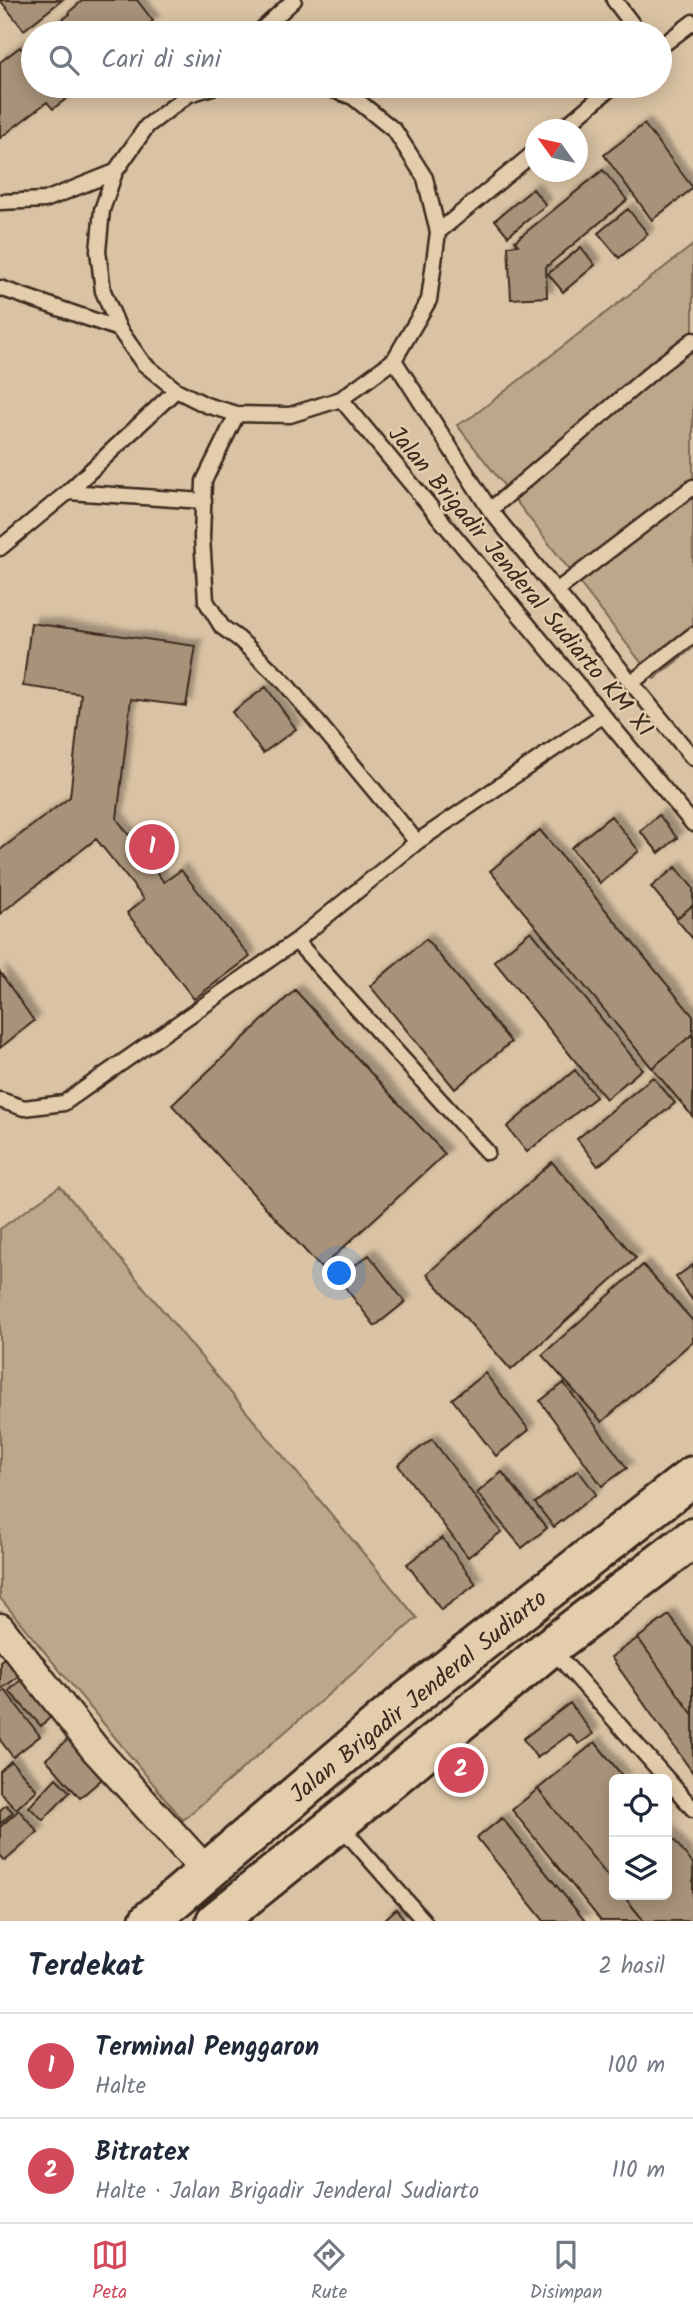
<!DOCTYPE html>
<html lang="id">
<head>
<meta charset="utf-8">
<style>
  :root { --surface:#fff; --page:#f2f2f3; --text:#1f2937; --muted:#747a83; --line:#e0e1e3; --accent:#d1495b }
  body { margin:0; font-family:Kalam,sans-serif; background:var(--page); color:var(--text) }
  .controls { position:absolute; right:21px; bottom:21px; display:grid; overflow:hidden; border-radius:10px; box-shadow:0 4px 18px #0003 }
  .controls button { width:63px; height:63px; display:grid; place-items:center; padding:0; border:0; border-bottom:2px solid var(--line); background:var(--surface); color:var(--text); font:35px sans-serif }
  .compass { position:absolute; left:525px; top:119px; width:63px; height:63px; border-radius:50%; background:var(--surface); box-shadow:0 4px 18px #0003; rotate:303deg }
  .you { position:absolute; left:340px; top:1274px; width:24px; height:24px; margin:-18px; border:5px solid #fff; border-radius:50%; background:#1a73e8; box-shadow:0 0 0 10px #1a73e833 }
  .badge { display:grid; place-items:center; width:46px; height:46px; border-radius:50%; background:var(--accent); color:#fff; font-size:23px; font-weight:700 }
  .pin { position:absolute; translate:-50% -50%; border:4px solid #fff; box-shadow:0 2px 7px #0006 }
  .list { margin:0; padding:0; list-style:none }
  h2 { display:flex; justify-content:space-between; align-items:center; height:91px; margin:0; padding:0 28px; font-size:30px }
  h2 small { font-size:23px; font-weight:400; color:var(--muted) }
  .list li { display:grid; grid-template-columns:46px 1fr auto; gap:21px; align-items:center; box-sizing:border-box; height:105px; padding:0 28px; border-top:2px solid var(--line) }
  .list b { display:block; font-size:26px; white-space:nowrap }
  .list p { margin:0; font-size:23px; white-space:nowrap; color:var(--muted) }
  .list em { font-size:23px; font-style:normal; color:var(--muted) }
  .icon { flex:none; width:38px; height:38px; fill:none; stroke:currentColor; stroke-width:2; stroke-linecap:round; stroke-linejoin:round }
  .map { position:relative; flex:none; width:693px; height:1921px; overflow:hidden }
  .search { position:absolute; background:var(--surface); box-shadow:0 4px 18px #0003; left:21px; right:21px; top:21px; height:77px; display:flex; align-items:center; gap:18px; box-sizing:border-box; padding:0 24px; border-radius:38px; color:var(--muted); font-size:26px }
  .sheet { height:301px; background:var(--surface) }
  nav { display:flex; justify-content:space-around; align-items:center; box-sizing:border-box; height:98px; border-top:2px solid var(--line); background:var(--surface); font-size:19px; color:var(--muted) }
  nav a { display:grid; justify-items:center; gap:4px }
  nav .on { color:var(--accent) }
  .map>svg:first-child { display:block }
  .green { fill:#bca78b; stroke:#7c6854; stroke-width:2 }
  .building { fill:#a8937a; stroke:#3b2a1e; stroke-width:2; filter:url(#shadow) }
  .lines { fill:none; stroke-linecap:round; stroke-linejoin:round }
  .service-casing { stroke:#3b2a1e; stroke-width:19 }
  .minor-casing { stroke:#3b2a1e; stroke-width:33 }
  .primary-casing { stroke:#3b2a1e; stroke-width:44 }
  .service { stroke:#e4cdad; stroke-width:14 }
  .minor { stroke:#e4cdad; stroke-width:28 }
  .primary { stroke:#e4cdad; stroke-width:38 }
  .labels { text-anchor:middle; stroke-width:5; stroke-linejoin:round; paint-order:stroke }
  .street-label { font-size:24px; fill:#3b2a1e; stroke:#e4cdad }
</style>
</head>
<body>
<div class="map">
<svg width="693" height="1921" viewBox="0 0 693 1921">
  <defs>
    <filter id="shadow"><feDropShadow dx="6" dy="-6" stdDeviation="2" flood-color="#0004"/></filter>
  </defs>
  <rect width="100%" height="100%" fill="#dac3a4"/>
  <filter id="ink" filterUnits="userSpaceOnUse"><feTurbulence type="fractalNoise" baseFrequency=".0143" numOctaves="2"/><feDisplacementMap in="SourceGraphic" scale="14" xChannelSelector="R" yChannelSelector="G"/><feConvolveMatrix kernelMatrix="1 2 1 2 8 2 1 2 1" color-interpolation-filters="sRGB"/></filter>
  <g filter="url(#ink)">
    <path class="green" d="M693,245V648L654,679L457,425L473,416Z
      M60,1186L417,1618L183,1820L0,1598V1229Z"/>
    <path class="building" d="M0,0H62L24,30Z
      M83,0H137L153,21L137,33H45L70,14L69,12Z
      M33,43V86H83L53,109L47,102L0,138V62L20,47L23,51Z
      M644,124L693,188L652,220L604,155Z
      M603,170L627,200L546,267L547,297L511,299L508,246L518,245L515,241Z
      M533,189L546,205L508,236L495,220Z
      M628,209L648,234L619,258L598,233Z
      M581,247L595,265L563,292L548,274Z
      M31,623L196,646L186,706L131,699L117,819L164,882L181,870L250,957L194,999L127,913L144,899L96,839L0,914V850L70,797L81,694L23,686Z
      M266,687L296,729L263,753L232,712Z
      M659,815L677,838L659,853L640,831Z
      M611,816L639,851L600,883L571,848Z
      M540,830L693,1016V1034L652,1068L490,871Z
      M676,867L693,888V905L677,918L651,887Z
      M693,905V939L676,919Z
      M531,931L642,1069L606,1099L494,961Z
      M426,939L511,1042L455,1089L370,986Z
      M0,972L34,1021L0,1048Z
      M295,990L445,1154L321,1268L172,1105Z
      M693,1034V1117L652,1068Z
      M575,1070L596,1097L527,1152L507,1127Z
      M653,1077L675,1103L598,1166L577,1139Z
      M552,1162L636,1258L511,1370L427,1274Z
      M369,1255L405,1302L375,1326L338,1278Z
      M643,1265L693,1321V1341L602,1422L542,1355Z
      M693,1265V1301L676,1277Z
      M485,1373L529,1430L496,1456L452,1399Z
      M564,1383L627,1468L602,1486L540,1401Z
      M432,1439L501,1532L468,1557L398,1465Z
      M578,1470L596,1494L554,1527L535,1503Z
      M502,1472L547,1528L522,1548L477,1493Z
      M442,1538L476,1584L441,1610L407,1564Z
      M669,1615L693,1648V1715L638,1638Z
      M638,1638L693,1715V1773L611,1657Z
      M6,1657L19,1676L0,1690V1661Z
      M23,1678L56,1712L41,1726L9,1691Z
      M5,1690L40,1736L13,1757L0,1740V1694Z
      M570,1703L593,1734L579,1744L570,1734L537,1758L523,1739Z
      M74,1734L109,1773L80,1798L46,1759Z
      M595,1742L625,1779H614V1884L538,1789Z
      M11,1761L37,1790L16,1809L0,1792V1771Z
      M56,1778L70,1792L43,1820L29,1807Z
      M538,1789L614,1884V1895H623L644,1921H601L512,1810Z
      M6,1805L13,1812L0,1824V1810Z
      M19,1810L38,1832L5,1861L0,1855V1827Z
      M502,1818L585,1921H544L477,1838Z
      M667,1831L693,1864V1921H644L623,1895H667Z
      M396,1909L406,1921H383Z"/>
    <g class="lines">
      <defs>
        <path id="service" d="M614,0L639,33
          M258,33L294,0
          M660,47L693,22
          M200,86L147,126L115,172L102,210L98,251L103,291L119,329L143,363L176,390L206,405L237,414L290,415L341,399L394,360L429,300L438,232L425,178L395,131L353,97L322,86
          M193,93L216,86
          M561,130L613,86
          M0,202L45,200L115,172
          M438,232L536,151
          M0,288L119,329
          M394,360L490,510L693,758
          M341,399L693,824
          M237,414L204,481L202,537L206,601L222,627L239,639L285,683L417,842
          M68,492L204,501
          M490,510L659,366L693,340
          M0,548L68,492L176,390
          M556,591L693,487
          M631,683L693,635
          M296,941L487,1152
          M0,1100L24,1108L64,1103L296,941L417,842L602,716
          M551,1648L667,1779
          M667,1779L693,1809
          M339,1824L424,1921"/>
        <path id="minor" d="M0,1628L95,1749L207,1872"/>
        <path id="primary" d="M149,1921L403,1704L693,1476
          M216,1921L338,1823L550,1647L693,1538"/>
      </defs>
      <use href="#service" class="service-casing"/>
      <use href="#minor" class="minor-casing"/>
      <use href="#primary" class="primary-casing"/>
      <use href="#service" class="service"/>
      <use href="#minor" class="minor"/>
      <use href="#primary" class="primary"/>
    </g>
  </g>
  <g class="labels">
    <g class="street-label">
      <text transform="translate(521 581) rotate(50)" y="8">Jalan Brigadir Jenderal Sudiarto KM XI</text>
      <text transform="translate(418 1696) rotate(-39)" y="8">Jalan Brigadir Jenderal Sudiarto</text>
    </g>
  </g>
</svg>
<div class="controls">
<button><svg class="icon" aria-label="locate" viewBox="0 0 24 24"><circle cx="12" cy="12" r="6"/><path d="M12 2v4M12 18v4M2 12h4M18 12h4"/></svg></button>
<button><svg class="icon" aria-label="layers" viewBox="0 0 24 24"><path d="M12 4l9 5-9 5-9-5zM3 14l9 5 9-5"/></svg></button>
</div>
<svg class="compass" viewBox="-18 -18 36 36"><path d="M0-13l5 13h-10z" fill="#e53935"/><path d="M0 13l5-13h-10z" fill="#747a83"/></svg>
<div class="you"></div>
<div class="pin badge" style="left:152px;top:847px">1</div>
<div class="pin badge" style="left:461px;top:1770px">2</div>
<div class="search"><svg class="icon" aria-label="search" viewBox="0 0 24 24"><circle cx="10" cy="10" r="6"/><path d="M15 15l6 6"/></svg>Cari di sini</div>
</div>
<section class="sheet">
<h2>Terdekat<small>2 hasil</small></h2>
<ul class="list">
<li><span class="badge">1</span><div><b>Terminal Penggaron</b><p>Halte</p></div><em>100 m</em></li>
<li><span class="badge">2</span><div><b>Bitratex</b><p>Halte · Jalan Brigadir Jenderal Sudiarto</p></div><em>110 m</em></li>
</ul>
</section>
<nav>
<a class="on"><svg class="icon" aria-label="map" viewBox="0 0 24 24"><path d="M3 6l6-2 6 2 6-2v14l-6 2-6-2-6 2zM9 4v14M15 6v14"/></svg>Peta</a>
<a><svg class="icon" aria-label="directions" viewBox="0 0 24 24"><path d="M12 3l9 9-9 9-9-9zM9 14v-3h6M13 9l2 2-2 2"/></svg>Rute</a>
<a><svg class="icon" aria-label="saved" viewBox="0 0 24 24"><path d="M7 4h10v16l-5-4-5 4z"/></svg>Disimpan</a>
</nav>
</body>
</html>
